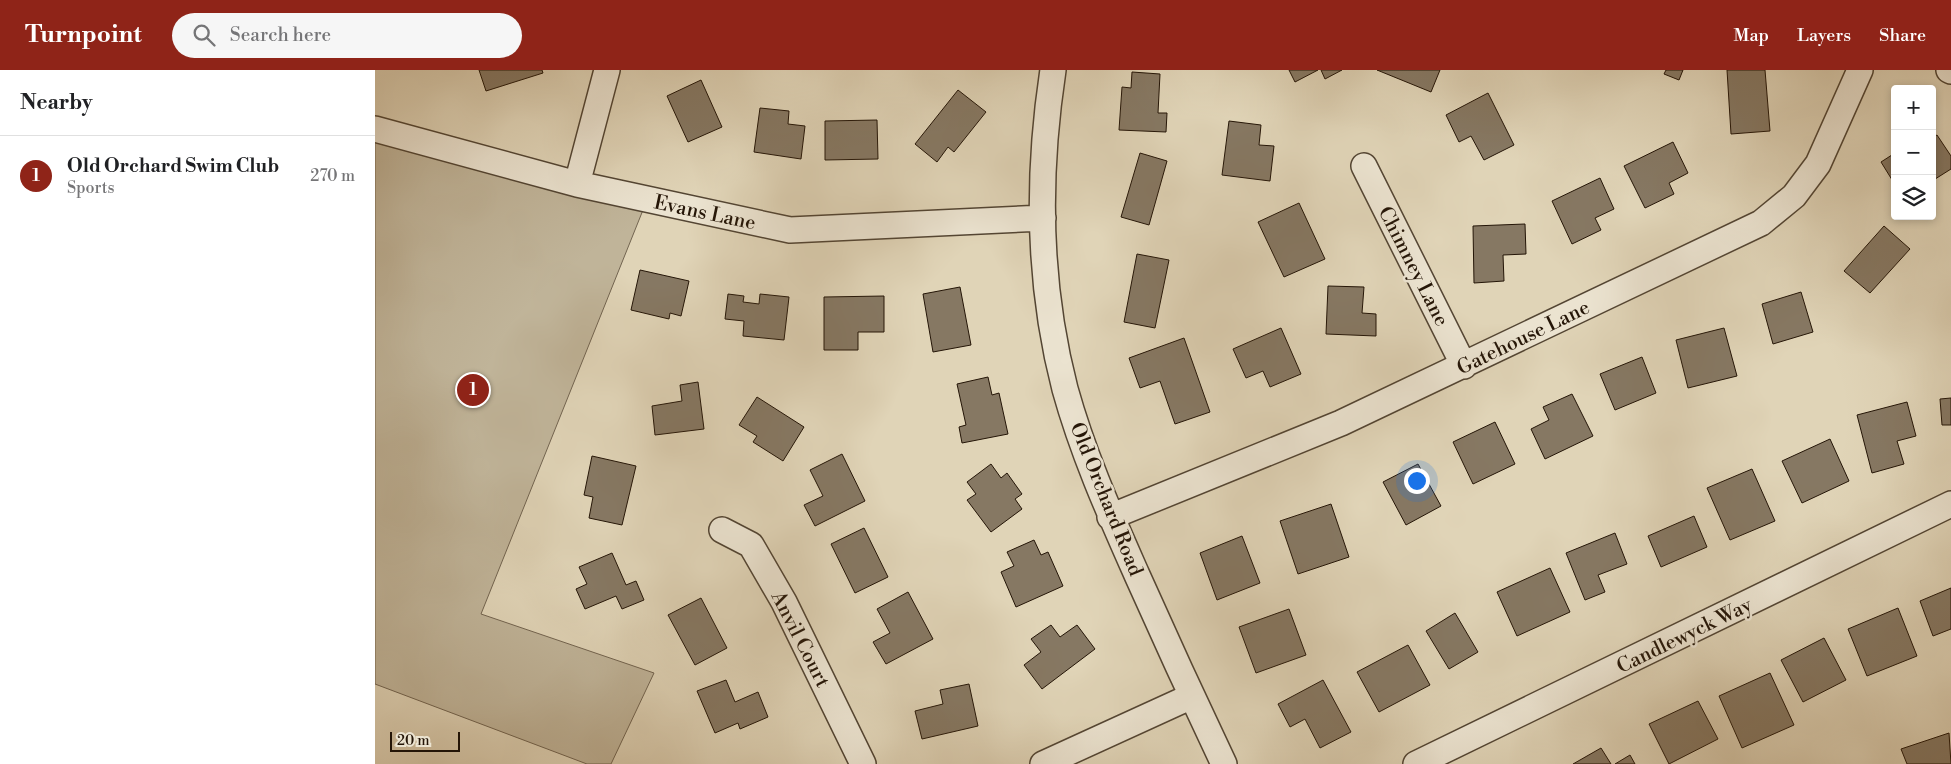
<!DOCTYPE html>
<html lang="en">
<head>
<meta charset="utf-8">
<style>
  :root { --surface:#fff; --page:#f6f6f6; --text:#202124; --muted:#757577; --line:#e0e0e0; --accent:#8f2418 }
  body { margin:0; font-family:"Libre Bodoni",serif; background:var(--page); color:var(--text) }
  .controls { position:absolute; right:15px; top:15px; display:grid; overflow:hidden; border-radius:5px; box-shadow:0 2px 8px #0003 }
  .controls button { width:45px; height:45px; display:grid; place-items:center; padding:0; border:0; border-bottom:1px solid var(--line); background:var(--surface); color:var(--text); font:25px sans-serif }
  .scale { position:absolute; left:15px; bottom:12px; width:70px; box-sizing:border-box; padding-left:5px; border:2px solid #241507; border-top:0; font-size:14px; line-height:18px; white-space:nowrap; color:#241507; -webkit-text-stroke:4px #ebe3d0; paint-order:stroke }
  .you { position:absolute; left:1041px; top:410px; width:18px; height:18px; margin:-12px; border:4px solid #fff; border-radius:50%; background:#1a73e8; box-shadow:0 0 0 8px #1a73e833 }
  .badge { display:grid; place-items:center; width:32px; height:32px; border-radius:50%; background:var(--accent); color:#fff; font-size:16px; font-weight:700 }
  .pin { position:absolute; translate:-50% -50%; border:2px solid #fff; box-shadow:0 1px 5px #0006 }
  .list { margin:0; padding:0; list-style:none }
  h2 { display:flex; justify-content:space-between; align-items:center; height:65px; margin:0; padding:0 20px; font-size:21px }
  h2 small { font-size:16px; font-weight:400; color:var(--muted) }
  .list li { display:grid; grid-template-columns:32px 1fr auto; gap:15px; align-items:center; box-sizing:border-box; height:80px; padding:0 20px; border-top:1px solid var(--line) }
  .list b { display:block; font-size:19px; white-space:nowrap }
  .list p { margin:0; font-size:16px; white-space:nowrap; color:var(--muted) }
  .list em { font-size:16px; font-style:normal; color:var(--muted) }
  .icon { flex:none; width:28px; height:28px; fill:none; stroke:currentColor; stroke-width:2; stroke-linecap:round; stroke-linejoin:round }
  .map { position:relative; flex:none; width:1576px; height:694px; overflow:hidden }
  header { display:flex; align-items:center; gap:30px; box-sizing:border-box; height:70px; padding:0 25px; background:var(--accent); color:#fff }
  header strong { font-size:24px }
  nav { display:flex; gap:28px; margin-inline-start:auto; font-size:18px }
  .search { width:350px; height:45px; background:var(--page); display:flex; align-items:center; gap:12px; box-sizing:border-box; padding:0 18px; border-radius:28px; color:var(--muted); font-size:19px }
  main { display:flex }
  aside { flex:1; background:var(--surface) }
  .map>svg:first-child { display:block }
  .green { fill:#c0b499; stroke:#726450 }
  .building { fill:#867863; stroke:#241507 }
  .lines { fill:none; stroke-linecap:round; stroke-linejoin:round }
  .minor-casing { stroke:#534533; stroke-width:28 }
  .minor { stroke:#ebe3d0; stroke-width:25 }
  .labels { text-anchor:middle; stroke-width:5; stroke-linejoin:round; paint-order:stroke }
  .street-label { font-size:20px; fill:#241507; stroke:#ebe3d0 }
</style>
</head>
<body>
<header>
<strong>Turnpoint</strong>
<div class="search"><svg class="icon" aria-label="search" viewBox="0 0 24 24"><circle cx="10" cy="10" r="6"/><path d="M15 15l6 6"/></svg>Search here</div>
<nav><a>Map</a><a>Layers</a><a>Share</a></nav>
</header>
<main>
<aside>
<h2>Nearby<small></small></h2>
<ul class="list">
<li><span class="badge">1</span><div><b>Old Orchard Swim Club</b><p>Sports</p></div><em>270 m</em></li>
</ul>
</aside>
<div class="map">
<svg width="1576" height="694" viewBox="0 0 1576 694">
  <rect width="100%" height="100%" fill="#e0d4b7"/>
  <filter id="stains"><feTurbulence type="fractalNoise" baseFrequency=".004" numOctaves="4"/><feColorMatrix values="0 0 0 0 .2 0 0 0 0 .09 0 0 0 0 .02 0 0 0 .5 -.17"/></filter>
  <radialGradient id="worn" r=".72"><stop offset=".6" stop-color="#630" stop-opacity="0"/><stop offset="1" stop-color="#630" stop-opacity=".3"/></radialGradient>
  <path class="green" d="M0,59L272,130L106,544L279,603L236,694H212L0,614Z"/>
  <path class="building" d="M104,0H167L168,3L111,21Z
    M914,0H943L920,12Z
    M946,0H967L950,9Z
    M1002,0H1065L1056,22Z
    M1291,0H1308L1304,10L1289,4Z
    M1352,0H1390L1395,61L1356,64Z
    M757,2L785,4L783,43H792L791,62L744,60L747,17L756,18Z
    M326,10L347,57L313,72L292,26Z
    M583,20L611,42L579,82L573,77L562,92L540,74Z
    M1113,23L1139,75L1109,90L1096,66L1084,72L1071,45Z
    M385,38L414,41L413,54L430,56L426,89L379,82Z
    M502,50L503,89L450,90V51Z
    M854,51L886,55L884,75L899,76L895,111L847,105Z
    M1562,65L1576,86V99L1557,111V68Z
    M1298,72L1313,103L1294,113L1299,124L1270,138L1249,96Z
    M765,83L792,91L774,155L746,147Z
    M1520,83V113H1519L1506,92Z
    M1225,108L1239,139L1220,148L1226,160L1197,174L1177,131Z
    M924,133L950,189L909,207L883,152Z
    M1150,154L1151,184L1128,185L1129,211L1099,213L1098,156Z
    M1509,156L1535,179L1495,223L1469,201Z
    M762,184L794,190L780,258L749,252Z
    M265,200L314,211L306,246L295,243L294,249L256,240Z
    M953,216L989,217L987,243L1001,244V266L951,264Z
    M585,217L596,275L558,282L548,224Z
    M1426,222L1438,262L1398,274L1387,234Z
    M353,224L369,226L368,232L384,234L385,224L414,227L409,270L368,266L369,251L350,249Z
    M509,226V262H483V280H449V227Z
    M906,258L926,304L895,317L888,301L871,308L858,279Z
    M1349,258L1362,306L1313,318L1301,270Z
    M809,268L835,342L800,354L785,311L765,318L754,288Z
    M1267,287L1281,323L1240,340L1225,304Z
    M613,307L617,325L624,323L633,364L587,373L584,357L591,355L582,314Z
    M323,312L329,359L280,365L277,336L307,331L305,315Z
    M1197,324L1218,366L1170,389L1156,359L1174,350L1168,337Z
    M382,327L429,357L408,391L378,372L382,366L364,355Z
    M1576,328V355H1567L1565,329Z
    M1532,332L1541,366L1522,371L1529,394L1497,403L1482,345Z
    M1120,352L1140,394L1098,414L1078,372Z
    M1455,369L1474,411L1427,433L1407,391Z
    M467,384L490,431L440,456L429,435L448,426L435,400Z
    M217,386L261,396L247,455L214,448L218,427L209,425Z
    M616,394L626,408L632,403L647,424L640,429L647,439L616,462L592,430L601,424L592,412Z
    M1043,394L1066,436L1031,455L1008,412Z
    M1377,399L1400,451L1355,470L1332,418Z
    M956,434L974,487L923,504L905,451Z
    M1319,446L1332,477L1286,497L1273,466Z
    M489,458L513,507L480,523L456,474Z
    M1240,463L1252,494L1223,505L1230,522L1210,530L1191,483Z
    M867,466L885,513L842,530L825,483Z
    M659,470L666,485L673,482L688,516L641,537L626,502L639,496L632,482Z
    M237,483L251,515L261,511L269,530L247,539L241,526L210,539L201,519L212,514L204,497Z
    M1175,498L1195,542L1142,566L1122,522Z
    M1576,518V559L1558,566L1545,531Z
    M533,522L558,569L511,594L498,572L515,563L502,539Z
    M326,528L352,578L320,595L293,545Z
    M1523,538L1542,586L1492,606L1473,559Z
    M914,539L931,585L881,603L864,557Z
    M1080,543L1103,582L1074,599L1051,561Z
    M676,555L685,567L702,555L720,579L667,619L649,595L666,582L656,569Z
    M1449,568L1471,610L1428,632L1406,590Z
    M1033,575L1055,615L1004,642L982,602Z
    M1395,603L1419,655L1367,678L1344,626Z
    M351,610L360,632L383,622L393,647L365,659L363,653L340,663L322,621Z
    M948,610L976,662L945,678L930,649L915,657L903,634Z
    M594,614L603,656L547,669L540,641L568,634L565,620Z
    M1323,631L1343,669L1294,694L1274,654Z
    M1574,663L1576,694H1532L1526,679Z
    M1226,678L1236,694H1198Z
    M1255,685L1260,694H1240Z"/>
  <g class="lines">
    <defs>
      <path id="minor" d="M678,0C662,105 663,215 690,319C708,384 735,444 762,505C790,568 819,631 849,694
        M1574,0L1576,1
        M0,59L202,114L415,160L668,148
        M989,96L1089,296
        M202,114L232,0
        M735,447L966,353L1386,153L1419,126L1443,94L1485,0
        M347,460L376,475L409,532L488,694
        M668,694L817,626
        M1041,694L1576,434"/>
    </defs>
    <use href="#minor" class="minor-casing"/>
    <use href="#minor" class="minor"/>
  </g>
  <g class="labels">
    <g class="street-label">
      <text transform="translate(330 142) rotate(12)" y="7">Evans Lane</text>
      <text transform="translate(1039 196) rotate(63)" y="7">Chimney Lane</text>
      <text transform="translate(1148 267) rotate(-26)" y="7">Gatehouse Lane</text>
      <text transform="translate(732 429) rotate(68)" y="7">Old Orchard Road</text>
      <text transform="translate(1309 565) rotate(-26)" y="7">Candlewyck Way</text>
      <text transform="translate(426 569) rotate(63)" y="7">Anvil Court</text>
    </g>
  </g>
  <rect width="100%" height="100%" filter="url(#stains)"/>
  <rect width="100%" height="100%" fill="url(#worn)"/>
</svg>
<div class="controls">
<button>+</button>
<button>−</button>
<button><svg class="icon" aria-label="layers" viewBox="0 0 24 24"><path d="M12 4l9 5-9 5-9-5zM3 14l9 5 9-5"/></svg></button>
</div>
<div class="scale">20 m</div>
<div class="you"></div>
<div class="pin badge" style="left:98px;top:320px">1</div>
</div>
</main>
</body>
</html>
